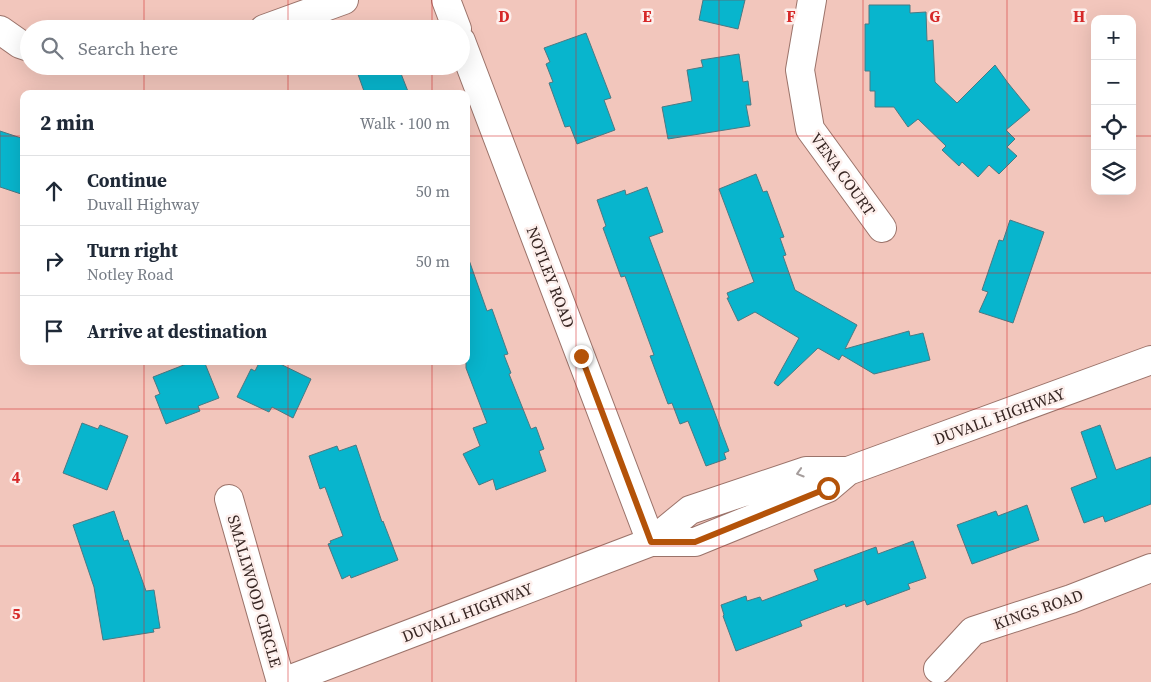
<!DOCTYPE html>
<html lang="en">
<head>
<meta charset="utf-8">
<style>
  :root { --surface:#fff; --page:#f6f6f7; --text:#1f2937; --muted:#747a83; --line:#e0e1e3 }
  body { margin:0; font-family:"Source Serif 4",serif; background:var(--page); color:var(--text) }
  .controls { position:absolute; right:15px; top:15px; display:grid; overflow:hidden; border-radius:10px; box-shadow:0 5px 20px #0002 }
  .controls button { width:45px; height:45px; display:grid; place-items:center; padding:0; border:0; border-bottom:1px solid var(--line); background:var(--surface); color:var(--text); font:25px sans-serif }
  .stop { position:absolute; width:15px; height:15px; margin:-11px; border:4px solid #b45309; border-radius:50%; background:#fff }
  .stop.end { background:#b45309; border-color:#fff; box-shadow:0 1px 5px #0008 }
  .list { margin:0; padding:0; list-style:none }
  h2 { display:flex; justify-content:space-between; align-items:center; height:65px; margin:0; padding:0 20px; font-size:21px }
  h2 small { font-size:16px; font-weight:400; color:var(--muted) }
  .list li { display:grid; grid-template-columns:32px 1fr auto; gap:15px; align-items:center; box-sizing:border-box; height:70px; padding:0 20px; border-top:1px solid var(--line) }
  .list b { display:block; font-size:19px; white-space:nowrap }
  .list p { margin:0; font-size:16px; white-space:nowrap; color:var(--muted) }
  .list em { font-size:16px; font-style:normal; color:var(--muted) }
  .icon { flex:none; width:28px; height:28px; fill:none; stroke:currentColor; stroke-width:2; stroke-linecap:round; stroke-linejoin:round }
  .map { position:relative; flex:none; width:1151px; height:682px; overflow:hidden }
  .search { position:absolute; background:var(--surface); box-shadow:0 5px 20px #0002; left:20px; top:20px; width:450px; height:55px; display:flex; align-items:center; gap:12px; box-sizing:border-box; padding:0 18px; border-radius:28px; color:var(--muted); font-size:19px }
  .panel { position:absolute; background:var(--surface); box-shadow:0 5px 20px #0002; left:20px; top:90px; width:450px; height:275px; border-radius:10px }
  .map>svg:first-child { display:block }
  .building { fill:#08b5cd; stroke:#4b7983 }
  .lines { fill:none; stroke-linecap:round; stroke-linejoin:round }
  .street-casing { stroke:#9b736a; stroke-width:30 }
  .secondary-casing { stroke:#9b736a; stroke-width:30 }
  .street { stroke:#fff; stroke-width:28 }
  .secondary { stroke:#fff; stroke-width:28 }
  .oneway { stroke:#a59d9c }
  .route { stroke:#b45309; stroke-width:6 }
  .grid { fill:none; stroke:#d62828; stroke-width:1; stroke-opacity:0.55 }
  .labels { text-anchor:middle; stroke-width:5; stroke-linejoin:round; paint-order:stroke }
  .street-label { font-size:16px; fill:#372623; stroke:#fdefec }
  .grid-label { font-size:16px; text-anchor:middle; font-weight:bold; fill:#d62828; stroke:#fdefec; stroke-width:5; stroke-linejoin:round; paint-order:stroke }
</style>
</head>
<body>
<div class="map">
<svg width="1151" height="682" viewBox="0 0 1151 682">
  <rect width="100%" height="100%" fill="#f2c6bc"/>
  <path class="building" d="M703,0H745L738,29L699,20Z
    M869,5H910V13L926,12L927,41L933,40L935,82L957,103L995,65L1008,83L1030,110L1006,130L1015,139L1007,147L1017,156L999,174L989,165L978,177L962,162L959,166L942,150L946,146L918,119L908,127L894,107H875V91H870V71H865V24H869Z
    M586,33L611,98L604,100L615,130L577,144L570,126L565,127L549,83L553,82L546,64L550,62L544,48Z
    M739,54L743,82L748,81L751,105H746L750,126L668,139L662,107L692,101L687,70L703,67L701,60Z
    M355,66H398L409,94H365Z
    M0,131L24,139V195L0,187Z
    M756,174L763,192L767,191L784,237L780,238L786,255L783,256L795,290L857,325L845,349L909,331L910,336L923,333L930,360L874,374L842,355L839,360L818,348L778,386L774,383L799,338L755,312L738,321L727,298H729L727,293L754,282L719,189Z
    M647,187L663,232L649,237L729,451L724,453L726,459L706,466L688,421L680,424L672,403L668,404L650,356L654,355L625,276L621,277L603,228L606,226L597,200L625,190L626,195Z
    M1010,220L1044,232L1013,323L979,312L988,292L982,290L999,240L1003,241Z
    M466,260H469L487,311L492,309L508,354L504,355L511,373L509,374L531,429L536,427L544,449L539,451L546,471L496,490L493,479L479,485L463,454L480,446L473,428L487,423L466,368Z
    M194,361H204L219,398L198,406L200,411L166,424L155,396L160,394L153,377Z
    M260,361H274L311,379L293,418L272,407L269,412L237,397L251,369L255,371Z
    M82,423L98,429L100,425L128,436L107,490L63,473Z
    M1100,425L1116,470L1151,457V504L1105,522L1103,516L1084,523L1071,488L1097,478L1081,432Z
    M356,445L382,522L383,521L398,560L351,578L350,575L342,579L328,544L331,543L330,541L343,536L325,487L320,489L309,456L337,446L339,451Z
    M1027,505L1039,540L972,564L957,525L996,511L998,516Z
    M114,511L124,541L128,540L146,591L154,590L160,628L153,629L154,632L103,640L94,587L73,525Z
    M913,541L926,578L908,584L910,589L867,605L865,600L846,607L845,604L800,621L802,626L736,651L723,616L724,615L721,605L746,596L747,601L760,597L762,601L818,580L814,570L876,547L878,554Z"/>
  <g class="lines">
    <defs>
      <path id="street" d="M446,0L457,29
        M812,0L800,70L810,129L882,228
        M264,29L344,0
        M0,30L20,44L29,47
        M461,41L651,542
        M229,499L281,682
        M938,669L973,631L1071,599L1151,568"/>
      <path id="secondary" d="M651,542H695L828,488L848,471L1151,360
        M283,682L651,542L690,510L806,471H848"/>
    </defs>
    <use href="#street" class="street-casing"/>
    <use href="#secondary" class="secondary-casing"/>
    <use href="#street" class="street"/>
    <use href="#secondary" class="secondary"/>
  </g>
  <defs><path id="oneway-chevron" d="M-2-3.5L2.5 0L-2 3.5" fill="none" stroke-width="1.6" stroke-linecap="round" stroke-linejoin="round" transform="scale(1.25)"/></defs>
  <use class="oneway" href="#oneway-chevron" transform="translate(800 473) rotate(163)"/>
  <g class="lines">
    <path class="route" d="M581,356L651,542H695L828,488"/>
  </g>
  <path class="grid" d="M144,0V29M288,0V29M432,0V29M576,0V682M719,0V682M863,0V682M1007,0V682M144,66V94M288,66V94M432,66V94M0,136H24M466,136H1095M1132,136H1151M0,273H24M466,273H1151M144,361V682M288,361V682M432,361V682M0,409H1151M0,546H1151"/>
  <g class="labels">
    <g class="street-label">
      <text transform="translate(843 174) rotate(54)" y="6">VENA COURT</text>
      <text transform="translate(551 277) rotate(69)" y="6">NOTLEY ROAD</text>
      <text transform="translate(999 416) rotate(-20)" y="6">DUVALL HIGHWAY</text>
      <text transform="translate(255 591) rotate(74)" y="6">SMALLWOOD CIRCLE</text>
      <text transform="translate(1038 609) rotate(-19)" y="6">KINGS ROAD</text>
      <text transform="translate(467 612) rotate(-21)" y="6">DUVALL HIGHWAY</text>
    </g>
  </g>
  <g class="grid-label">
    <text x="504" y="22">D</text>
    <text x="647" y="22">E</text>
    <text x="791" y="22">F</text>
    <text x="935" y="22">G</text>
    <text x="1079" y="22">H</text>
    <text x="16" y="483">4</text>
    <text x="16" y="619">5</text>
  </g>
</svg>
<div class="controls">
<button>+</button>
<button>−</button>
<button><svg class="icon" aria-label="locate" viewBox="0 0 24 24"><circle cx="12" cy="12" r="6"/><path d="M12 2v4M12 18v4M2 12h4M18 12h4"/></svg></button>
<button><svg class="icon" aria-label="layers" viewBox="0 0 24 24"><path d="M12 4l9 5-9 5-9-5zM3 14l9 5 9-5"/></svg></button>
</div>
<div class="stop" style="left:828px;top:488px"></div>
<div class="stop end" style="left:581px;top:356px"></div>
<div class="search"><svg class="icon" aria-label="search" viewBox="0 0 24 24"><circle cx="10" cy="10" r="6"/><path d="M15 15l6 6"/></svg>Search here</div>
<section class="panel">
<h2>2 min<small>Walk · 100 m</small></h2>
<ul class="list">
<li><svg class="icon" aria-label="ahead" viewBox="0 0 24 24"><path d="M12 20V5M6 11l6-6 6 6"/></svg><div><b>Continue</b><p>Duvall Highway</p></div><em>50 m</em></li>
<li><svg class="icon" aria-label="right" viewBox="0 0 24 24"><path d="M7 20v-9h11M14 6l5 5-5 5"/></svg><div><b>Turn right</b><p>Notley Road</p></div><em>50 m</em></li>
<li><svg class="icon" aria-label="arrive" viewBox="0 0 24 24"><path d="M6 21V4h12l-3 4 3 4H6"/></svg><div><b>Arrive at destination</b></div></li>
</ul>
</section>
</div>
</body>
</html>
